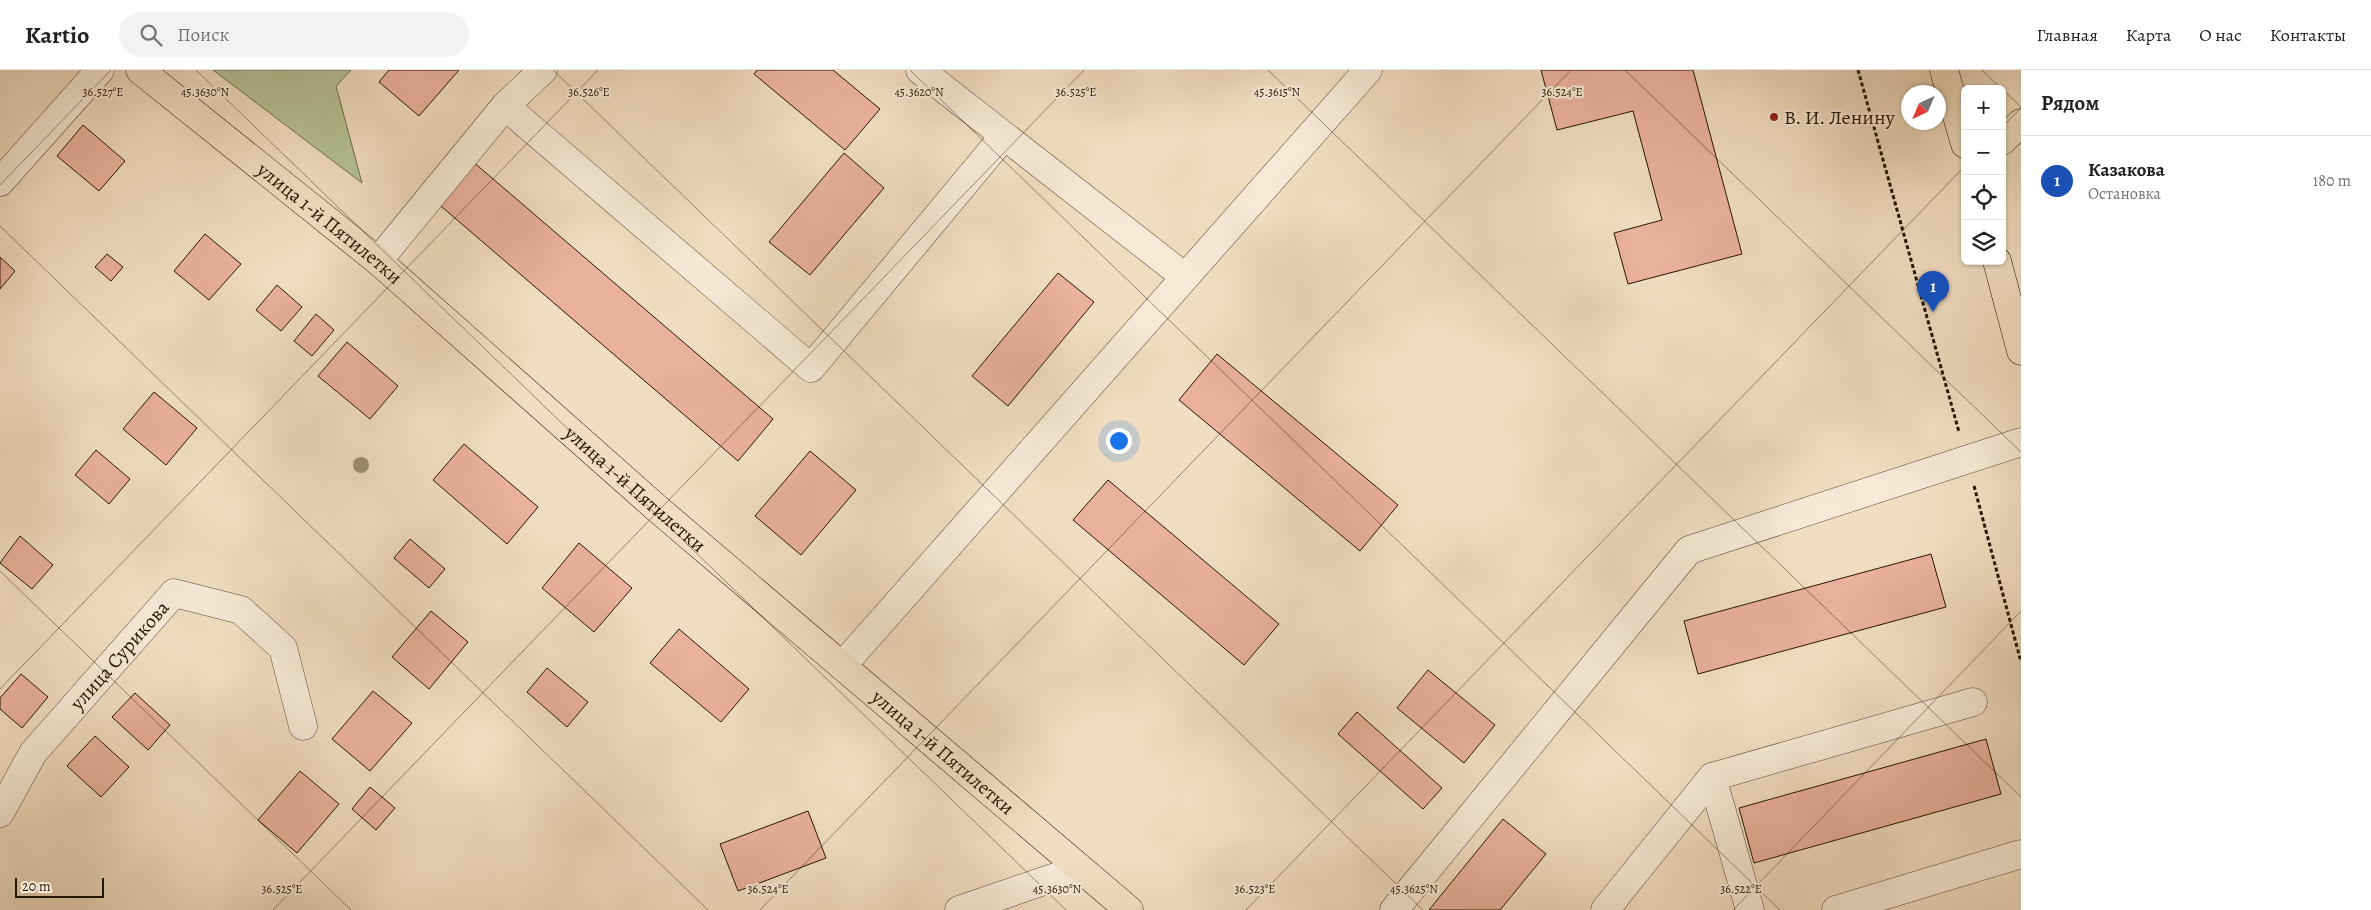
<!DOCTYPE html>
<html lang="ru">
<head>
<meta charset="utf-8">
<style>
  :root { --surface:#fff; --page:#f2f2f2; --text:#202124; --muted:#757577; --line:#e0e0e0; --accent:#0f766e }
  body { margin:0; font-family:Alegreya,serif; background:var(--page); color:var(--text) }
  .controls { position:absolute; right:15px; top:15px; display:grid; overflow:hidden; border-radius:8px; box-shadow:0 1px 4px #0004 }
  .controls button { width:45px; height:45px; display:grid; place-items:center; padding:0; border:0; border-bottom:1px solid var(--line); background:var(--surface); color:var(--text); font:25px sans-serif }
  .compass { position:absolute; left:1901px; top:15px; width:45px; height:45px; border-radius:50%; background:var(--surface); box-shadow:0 1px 4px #0004; rotate:224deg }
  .scale { position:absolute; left:15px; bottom:12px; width:89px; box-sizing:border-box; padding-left:5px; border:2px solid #271401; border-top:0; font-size:14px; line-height:18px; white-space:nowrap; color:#271401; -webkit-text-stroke:4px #f6ead7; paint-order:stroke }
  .you { position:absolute; left:1118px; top:370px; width:18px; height:18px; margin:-12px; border:4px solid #fff; border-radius:50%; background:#1a73e8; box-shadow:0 0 0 8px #1a73e833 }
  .badge { display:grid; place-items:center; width:32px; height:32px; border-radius:50%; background:var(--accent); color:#fff; font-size:16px; font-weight:700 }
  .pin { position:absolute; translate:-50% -41px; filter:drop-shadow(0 1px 2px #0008) }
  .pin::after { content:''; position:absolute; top:26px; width:18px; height:15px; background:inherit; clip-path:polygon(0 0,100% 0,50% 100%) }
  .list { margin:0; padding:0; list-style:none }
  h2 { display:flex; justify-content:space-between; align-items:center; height:65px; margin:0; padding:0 20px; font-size:21px }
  h2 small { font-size:16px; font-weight:400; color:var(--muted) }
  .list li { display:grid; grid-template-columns:32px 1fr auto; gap:15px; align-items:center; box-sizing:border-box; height:90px; padding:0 20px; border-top:1px solid var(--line) }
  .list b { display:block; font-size:19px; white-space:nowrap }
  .list p { margin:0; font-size:16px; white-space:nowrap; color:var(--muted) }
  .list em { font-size:16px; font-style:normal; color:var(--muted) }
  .icon { flex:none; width:28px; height:28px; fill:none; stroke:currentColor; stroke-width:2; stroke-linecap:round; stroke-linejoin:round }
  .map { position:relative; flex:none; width:2021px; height:840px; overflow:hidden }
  header { display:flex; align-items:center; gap:30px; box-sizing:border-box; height:70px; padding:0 25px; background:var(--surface); border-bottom:1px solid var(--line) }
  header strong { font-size:24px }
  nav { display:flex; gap:28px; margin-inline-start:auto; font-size:18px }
  .search { width:350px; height:45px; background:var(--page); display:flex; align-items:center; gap:12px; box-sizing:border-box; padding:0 18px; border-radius:28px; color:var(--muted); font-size:19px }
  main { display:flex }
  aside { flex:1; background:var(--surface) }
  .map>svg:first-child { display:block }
  .green { fill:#b5c297; stroke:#6e6b4c }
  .building { fill:#eab19d; stroke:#271401 }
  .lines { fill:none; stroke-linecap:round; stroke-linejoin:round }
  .minor-casing { stroke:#5a4631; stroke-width:29 }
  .major-casing { stroke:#271401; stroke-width:29 }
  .path { stroke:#271401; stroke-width:3; stroke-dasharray:4 2.5; stroke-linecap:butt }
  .minor { stroke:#f6ead7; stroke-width:28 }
  .major { stroke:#f1dec2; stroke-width:28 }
  .tree { fill:#9d9075 }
  .ticks { fill:none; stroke:#271401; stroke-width:1; stroke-opacity:0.45 }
  .poi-dot { fill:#8f2418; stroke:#f6ead7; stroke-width:2 }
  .labels { text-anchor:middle; stroke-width:4.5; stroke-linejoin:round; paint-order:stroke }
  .poi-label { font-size:20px; fill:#271401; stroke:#f6ead7; text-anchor:start }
  .street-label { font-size:20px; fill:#271401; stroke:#f6ead7 }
  .ticks-label { font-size:12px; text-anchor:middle; fill:#271401; stroke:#f6ead7; stroke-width:4.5; stroke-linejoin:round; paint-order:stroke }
</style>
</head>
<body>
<header>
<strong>Kartio</strong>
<div class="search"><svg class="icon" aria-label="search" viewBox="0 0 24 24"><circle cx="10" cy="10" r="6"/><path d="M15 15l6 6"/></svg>Поиск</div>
<nav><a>Главная</a><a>Карта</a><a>О нас</a><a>Контакты</a></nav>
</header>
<main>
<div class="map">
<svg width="2021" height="840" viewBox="0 0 2021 840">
  <rect width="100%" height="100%" fill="#f1dec2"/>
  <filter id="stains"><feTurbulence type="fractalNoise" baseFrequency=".004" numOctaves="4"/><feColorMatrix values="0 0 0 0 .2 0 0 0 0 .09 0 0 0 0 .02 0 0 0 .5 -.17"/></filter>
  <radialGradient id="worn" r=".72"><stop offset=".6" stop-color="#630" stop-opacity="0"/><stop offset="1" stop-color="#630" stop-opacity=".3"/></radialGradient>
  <path class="green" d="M213,0H351L336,16L362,113Z"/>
  <path class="building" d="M389,0H459L419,46L379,12Z
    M757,0H833L880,39L845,80L754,4Z
    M1541,0H1693L1742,184L1628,214L1614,163L1662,150L1633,41L1557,60Z
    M83,55L125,91L99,121L57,86Z
    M844,83L884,118L810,205L769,172Z
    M471,90L773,349L738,391L435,131Z
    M205,164L241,194L209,230L174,201Z
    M107,184L123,197L111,211L95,197Z
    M0,187L15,201L0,219Z
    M1058,203L1094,232L1008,336L972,306Z
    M277,215L302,237L281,261L256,240Z
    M316,244L334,260L312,286L294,271Z
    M347,272L398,316L370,349L318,306Z
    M1217,284L1398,435L1360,481L1179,330Z
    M154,322L197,358L166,395L123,359Z
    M464,374L538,437L507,474L433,410Z
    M96,380L130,409L109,434L75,405Z
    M810,381L856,420L801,485L755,446Z
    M1108,410L1279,554L1244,595L1073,450Z
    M20,466L53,495L32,519L0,493Z
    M410,469L445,499L429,518L394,488Z
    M579,473L632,518L594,562L542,518Z
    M1931,484L1946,537L1698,604L1684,551Z
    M431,541L468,572L429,619L392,587Z
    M679,559L749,619L721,652L650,593Z
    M547,598L588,632L567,657L527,622Z
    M1428,600L1495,655L1464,693L1397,638Z
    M21,604L48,627L22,658L0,639V628Z
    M373,621L412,653L370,701L332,669Z
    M135,623L170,655L148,680L112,647Z
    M1357,642L1442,718L1423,739L1338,664Z
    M95,666L129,697L101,727L67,696Z
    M1986,669L2001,724L1754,793L1739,738Z
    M300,701L339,734L297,783L258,750Z
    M370,717L395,738L376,760L352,739Z
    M808,741L826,788L738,821L720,774Z
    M1503,749L1546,784L1500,840H1429Z"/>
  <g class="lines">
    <defs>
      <g id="minor">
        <path d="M920,0L1185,207"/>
        <path d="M505,36L811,298L1004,66"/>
        <path d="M0,112L100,0"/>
        <path d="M378,191L505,36L543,0"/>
        <path d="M842,596L1368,0"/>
        <path d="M1712,707L1750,840"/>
        <path id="s1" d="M0,743L33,683L174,523L241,540L283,578L303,656"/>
        <path d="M959,840L1079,799"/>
        <path d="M1394,840L1689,480L2021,372"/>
        <path d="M1605,840L1712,707L1973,632"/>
        <path d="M1836,840L2021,784"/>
      </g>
      <g id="major">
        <path id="s2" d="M140,0L378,191L660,441L1129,840"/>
        <path d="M1944,0L1965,74"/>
        <path d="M2002,71L2021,53"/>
        <path d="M1997,191L2021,281"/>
      </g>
    </defs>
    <use href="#minor" class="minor-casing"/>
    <use href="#major" class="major-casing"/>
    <path class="path" d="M1858,0L1959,362
      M1974,416L2021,592"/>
    <use href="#minor" class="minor"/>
    <use href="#major" class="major"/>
  </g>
  <circle class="tree" cx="361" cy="395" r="8"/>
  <path class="ticks" d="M196,0L1066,840M553,0L1423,840M910,0L1780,840M1268,0L2021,727M1625,0L2021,382M1982,0L2002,19M2002,19L2021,37M2002,57L2021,38M0,115L111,0M0,156L708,840M0,501L351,840M0,619L598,0M273,840L1084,0M760,840L1571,0M1246,840L1965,96M1733,840L2021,541"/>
  <circle class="poi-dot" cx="1774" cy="47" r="5"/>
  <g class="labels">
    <g class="poi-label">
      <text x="1784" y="54">В. И. Ленину</text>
    </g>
    <g class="street-label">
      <text dy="7" stroke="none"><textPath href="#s2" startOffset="244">улица 1-й Пятилетки</textPath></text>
      <text dy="7" stroke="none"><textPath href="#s2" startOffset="649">улица 1-й Пятилетки</textPath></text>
      <text dy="7" stroke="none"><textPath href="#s1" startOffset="199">улица Сурикова</textPath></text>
      <text dy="7" stroke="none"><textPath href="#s2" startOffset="1054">улица 1-й Пятилетки</textPath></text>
    </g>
  </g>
  <g class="ticks-label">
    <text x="205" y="26">45.3630°N</text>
    <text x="919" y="26">45.3620°N</text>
    <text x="1277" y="26">45.3615°N</text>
    <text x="103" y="26">36.527°E</text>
    <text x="589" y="26">36.526°E</text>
    <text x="1076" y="26">36.525°E</text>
    <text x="1562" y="26">36.524°E</text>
    <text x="282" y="823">36.525°E</text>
    <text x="768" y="823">36.524°E</text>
    <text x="1255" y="823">36.523°E</text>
    <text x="1741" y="823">36.522°E</text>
    <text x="1057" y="823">45.3630°N</text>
    <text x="1414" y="823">45.3625°N</text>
  </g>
  <rect width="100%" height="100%" filter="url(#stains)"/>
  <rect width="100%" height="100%" fill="url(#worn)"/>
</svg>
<div class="controls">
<button>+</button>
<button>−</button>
<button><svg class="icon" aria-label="locate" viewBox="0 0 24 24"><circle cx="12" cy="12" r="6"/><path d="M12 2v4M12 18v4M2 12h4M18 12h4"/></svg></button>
<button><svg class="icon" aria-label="layers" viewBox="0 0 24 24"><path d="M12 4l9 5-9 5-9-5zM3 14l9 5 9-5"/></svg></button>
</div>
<svg class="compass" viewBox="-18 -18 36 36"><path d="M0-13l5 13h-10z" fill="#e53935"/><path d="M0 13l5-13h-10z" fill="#757577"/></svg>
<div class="scale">20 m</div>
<div class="you"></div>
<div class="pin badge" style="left:1933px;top:242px;background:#1a4fb4">1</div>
</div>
<aside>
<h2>Рядом<small></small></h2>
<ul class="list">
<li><span class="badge" style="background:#1a4fb4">1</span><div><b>Казакова</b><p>Остановка</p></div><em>180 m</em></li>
</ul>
</aside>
</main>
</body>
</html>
